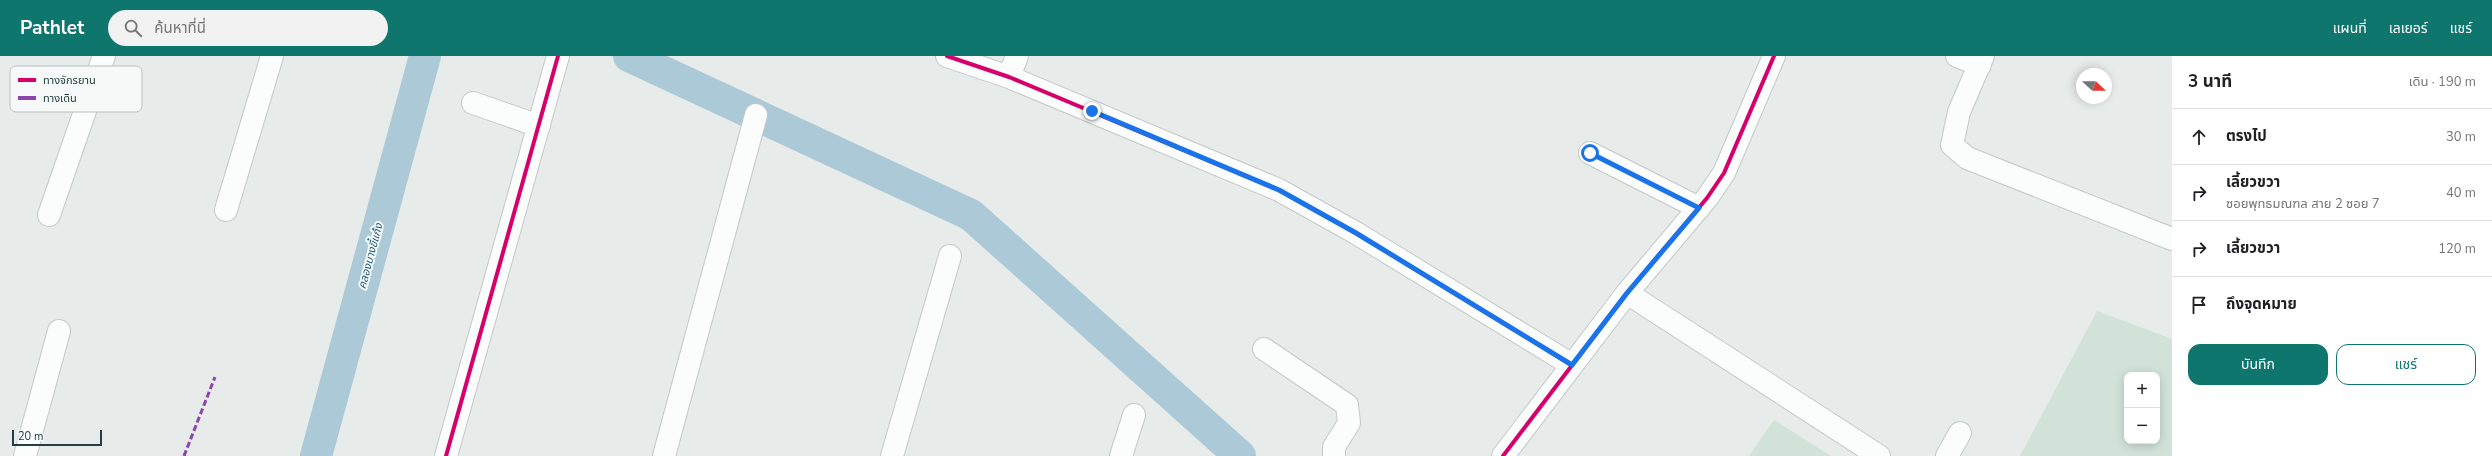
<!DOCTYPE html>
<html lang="th">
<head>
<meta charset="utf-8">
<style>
  :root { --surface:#fff; --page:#f2f2f2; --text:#202124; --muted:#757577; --line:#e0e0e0; --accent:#0f766e }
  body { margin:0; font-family:"Nunito Sans","Noto Sans Thai",sans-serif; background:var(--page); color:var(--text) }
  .controls { position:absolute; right:12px; bottom:12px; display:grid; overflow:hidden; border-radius:8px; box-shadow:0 2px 10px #0003 }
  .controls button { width:36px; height:36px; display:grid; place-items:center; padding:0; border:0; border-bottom:1px solid var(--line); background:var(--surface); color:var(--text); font:20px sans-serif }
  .compass { position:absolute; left:2076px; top:12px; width:36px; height:36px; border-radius:50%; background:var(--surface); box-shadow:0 2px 10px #0003; rotate:112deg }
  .scale { position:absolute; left:12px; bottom:10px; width:90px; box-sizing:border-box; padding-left:4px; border:2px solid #253d3b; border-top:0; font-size:11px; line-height:14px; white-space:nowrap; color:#253d3b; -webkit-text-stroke:3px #f5f9f8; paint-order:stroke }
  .stop { position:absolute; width:12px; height:12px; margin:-9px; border:3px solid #1a73e8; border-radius:50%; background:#fff }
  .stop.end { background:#1a73e8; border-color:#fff; box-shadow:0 1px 4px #0008 }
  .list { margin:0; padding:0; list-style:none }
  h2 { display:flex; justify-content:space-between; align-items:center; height:52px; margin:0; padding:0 16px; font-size:17px }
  h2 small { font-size:13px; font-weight:400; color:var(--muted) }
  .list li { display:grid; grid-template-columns:26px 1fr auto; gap:12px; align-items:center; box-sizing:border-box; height:56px; padding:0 16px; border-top:1px solid var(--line) }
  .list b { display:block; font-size:15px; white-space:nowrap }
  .list p { margin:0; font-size:13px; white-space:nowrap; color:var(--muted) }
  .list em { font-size:13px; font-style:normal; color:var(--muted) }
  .actions { display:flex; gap:8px; padding:12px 16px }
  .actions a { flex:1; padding:9px 0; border:1px solid var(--accent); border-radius:12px; text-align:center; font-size:14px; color:var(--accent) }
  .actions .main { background:var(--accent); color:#fff }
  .icon { flex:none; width:22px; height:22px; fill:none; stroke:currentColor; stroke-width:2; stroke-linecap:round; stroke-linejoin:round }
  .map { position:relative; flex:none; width:2172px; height:400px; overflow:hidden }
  header { display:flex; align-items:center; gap:24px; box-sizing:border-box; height:56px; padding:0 20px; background:var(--accent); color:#fff }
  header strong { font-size:19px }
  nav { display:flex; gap:22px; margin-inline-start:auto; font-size:14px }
  .search { width:280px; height:36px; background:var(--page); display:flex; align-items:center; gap:10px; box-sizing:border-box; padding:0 14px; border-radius:22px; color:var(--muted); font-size:15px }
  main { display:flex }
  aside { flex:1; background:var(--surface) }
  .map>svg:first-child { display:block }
  .green { fill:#d1e3d9; fill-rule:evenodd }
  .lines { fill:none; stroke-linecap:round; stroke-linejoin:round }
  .canal { stroke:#abc9d6; stroke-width:32 }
  .minor-casing { stroke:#c4c8c7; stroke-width:24 }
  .minor { stroke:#fbfcfc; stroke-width:22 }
  .quiet { stroke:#8e44ad; stroke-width:3; stroke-dasharray:6 3; stroke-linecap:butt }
  .cycleway-casing { stroke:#f5f9f8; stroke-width:6 }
  .cycleway { stroke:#d6006c; stroke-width:4 }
  .route { stroke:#1a73e8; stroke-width:5 }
  .labels { text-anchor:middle; stroke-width:4; stroke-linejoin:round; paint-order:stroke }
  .water-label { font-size:11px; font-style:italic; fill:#235a76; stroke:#f5f9f8 }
  .key { fill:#f5f9f8; stroke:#b7c1bf; stroke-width:1 }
  .key-label { font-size:11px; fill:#253d3b }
</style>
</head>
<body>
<header>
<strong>Pathlet</strong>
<div class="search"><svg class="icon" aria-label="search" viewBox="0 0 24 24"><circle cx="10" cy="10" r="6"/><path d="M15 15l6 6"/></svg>ค้นหาที่นี่</div>
<nav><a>แผนที่</a><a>เลเยอร์</a><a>แชร์</a></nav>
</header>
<main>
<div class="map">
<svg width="2172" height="400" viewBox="0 0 2172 400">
  <rect width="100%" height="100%" fill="#e7ebe9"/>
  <path class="green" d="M2097,255L2172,283V400H2020ZM2127,319H2157V385H2127Z
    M1774,364L1831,400H1749Z"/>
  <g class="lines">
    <path class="canal" d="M629,0L971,159L1240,400
      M316,400L425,0"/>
    <defs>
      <path id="minor" d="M947,0L1009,21L1279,134L1356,177L1572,309
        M1957,0L1980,9
        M1983,0L1959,56L1952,89L1967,102L2172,183
        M1009,21L1017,0
        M473,47L539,70
        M1590,97L1699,152
        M226,154L272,0
        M49,159L104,0
        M1627,237L1879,400
        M1264,293L1347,349L1349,367L1334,391V400
        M25,400L59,275
        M446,400L558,0
        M664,400L756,59
        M892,400L950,200
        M1121,400L1134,359
        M1503,400L1627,237L1707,142L1724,117L1774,0
        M1947,400L1960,377"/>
    </defs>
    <use href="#minor" class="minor-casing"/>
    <use href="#minor" class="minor"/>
    <path class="quiet" d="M184,400L215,321"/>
    <defs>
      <path id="cycleway" d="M947,0L1009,21L1279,134L1356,177L1572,309
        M446,400L558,0
        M1503,400L1627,237L1707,142L1724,117L1774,0"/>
    </defs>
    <use href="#cycleway" class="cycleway-casing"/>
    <use href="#cycleway" class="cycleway"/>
  </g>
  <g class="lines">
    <path class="route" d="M1092,55L1279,134L1356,177L1572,309L1627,237L1699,152L1590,97"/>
  </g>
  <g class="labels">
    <g class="water-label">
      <text transform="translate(370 200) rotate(-75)" y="4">คลองบางขี้แก้ง</text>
    </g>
  </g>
  <rect x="10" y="10" width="132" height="46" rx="6" class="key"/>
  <rect x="18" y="22" width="18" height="4" fill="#d6006c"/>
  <rect x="18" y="40" width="18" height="4" fill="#8e44ad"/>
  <g class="key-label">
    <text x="43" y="28">ทางจักรยาน</text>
    <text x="43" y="46">ทางเดิน</text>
  </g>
</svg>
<div class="controls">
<button>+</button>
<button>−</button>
</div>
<svg class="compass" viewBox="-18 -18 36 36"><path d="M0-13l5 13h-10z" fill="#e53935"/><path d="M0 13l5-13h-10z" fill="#757577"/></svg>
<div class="scale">20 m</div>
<div class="stop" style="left:1590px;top:97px"></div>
<div class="stop end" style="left:1092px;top:55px"></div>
</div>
<aside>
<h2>3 นาที<small>เดิน · 190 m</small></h2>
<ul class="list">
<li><svg class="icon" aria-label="ahead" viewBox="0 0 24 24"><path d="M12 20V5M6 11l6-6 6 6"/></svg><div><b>ตรงไป</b></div><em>30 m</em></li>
<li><svg class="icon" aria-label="right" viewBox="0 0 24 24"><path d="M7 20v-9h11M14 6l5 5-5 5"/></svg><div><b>เลี้ยวขวา</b><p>ซอยพุทธมณฑล สาย 2 ซอย 7</p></div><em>40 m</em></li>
<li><svg class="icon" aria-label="right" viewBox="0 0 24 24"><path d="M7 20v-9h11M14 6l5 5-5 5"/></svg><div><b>เลี้ยวขวา</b></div><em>120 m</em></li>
<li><svg class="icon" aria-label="arrive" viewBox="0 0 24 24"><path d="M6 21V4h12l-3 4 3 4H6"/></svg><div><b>ถึงจุดหมาย</b></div></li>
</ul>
<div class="actions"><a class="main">บันทึก</a><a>แชร์</a></div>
</aside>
</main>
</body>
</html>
